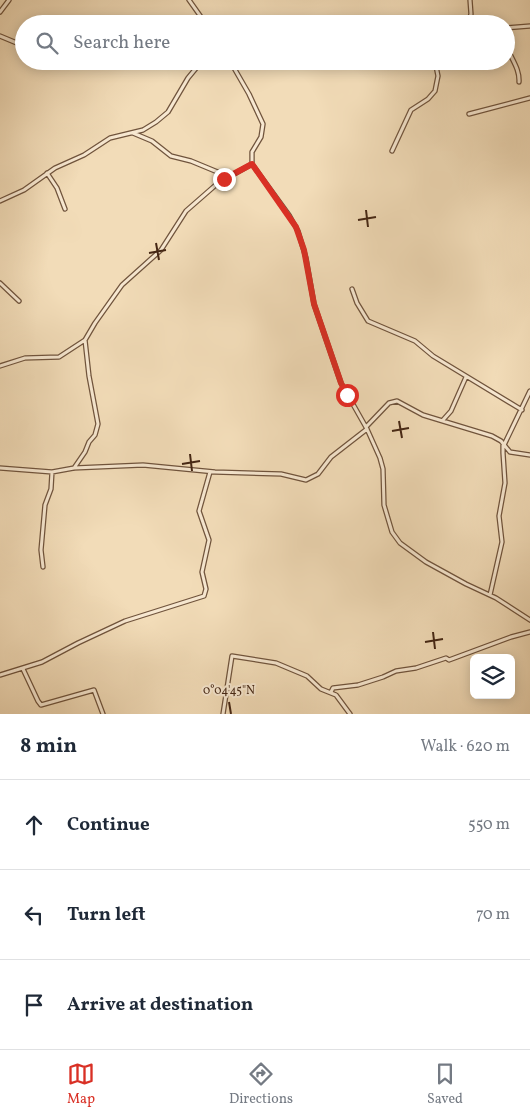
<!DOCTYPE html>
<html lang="en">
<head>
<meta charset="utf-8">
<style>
  :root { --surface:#fff; --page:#f6f6f7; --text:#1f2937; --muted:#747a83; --line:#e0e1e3; --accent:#d93025 }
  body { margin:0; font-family:Vollkorn,serif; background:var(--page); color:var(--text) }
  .controls { position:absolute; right:15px; bottom:15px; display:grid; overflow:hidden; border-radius:8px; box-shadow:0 2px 12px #0003 }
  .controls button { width:45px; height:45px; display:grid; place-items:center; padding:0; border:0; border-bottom:1px solid var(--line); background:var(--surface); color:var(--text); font:25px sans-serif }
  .stop { position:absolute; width:15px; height:15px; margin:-11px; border:4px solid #d93025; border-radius:50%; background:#fff }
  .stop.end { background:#d93025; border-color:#fff; box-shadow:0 1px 5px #0008 }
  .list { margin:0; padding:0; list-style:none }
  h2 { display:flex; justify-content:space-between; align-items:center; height:65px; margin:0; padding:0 20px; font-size:21px }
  h2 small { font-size:16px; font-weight:400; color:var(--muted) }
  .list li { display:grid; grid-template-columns:32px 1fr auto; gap:15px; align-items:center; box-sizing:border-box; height:90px; padding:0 20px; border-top:1px solid var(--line) }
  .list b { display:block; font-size:19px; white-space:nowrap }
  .list em { font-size:16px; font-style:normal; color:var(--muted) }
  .icon { flex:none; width:28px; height:28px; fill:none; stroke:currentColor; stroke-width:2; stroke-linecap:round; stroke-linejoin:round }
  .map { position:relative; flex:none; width:530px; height:714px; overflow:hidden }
  .search { position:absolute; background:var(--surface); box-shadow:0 2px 12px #0003; left:15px; right:15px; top:15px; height:55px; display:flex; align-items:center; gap:12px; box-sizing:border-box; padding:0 18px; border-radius:28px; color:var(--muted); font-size:19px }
  .sheet { height:335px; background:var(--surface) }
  nav { display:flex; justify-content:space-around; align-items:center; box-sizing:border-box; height:70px; border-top:1px solid var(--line); background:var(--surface); font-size:14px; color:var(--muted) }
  nav a { display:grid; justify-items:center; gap:2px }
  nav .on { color:var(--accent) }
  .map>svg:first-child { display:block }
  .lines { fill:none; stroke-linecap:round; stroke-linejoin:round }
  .minor-casing { stroke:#70543d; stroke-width:5.5 }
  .minor { stroke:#f7e8d1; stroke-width:3 }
  .route { stroke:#d93025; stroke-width:6 }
  .ticks { fill:none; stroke:#442614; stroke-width:2 }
  .ticks-label { font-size:12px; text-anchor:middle; fill:#442614; stroke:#f7e8d1; stroke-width:4; stroke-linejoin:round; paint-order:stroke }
</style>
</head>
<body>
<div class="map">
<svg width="530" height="714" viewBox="0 0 530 714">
  <rect width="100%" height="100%" fill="#f2dcb8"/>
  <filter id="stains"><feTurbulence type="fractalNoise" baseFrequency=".004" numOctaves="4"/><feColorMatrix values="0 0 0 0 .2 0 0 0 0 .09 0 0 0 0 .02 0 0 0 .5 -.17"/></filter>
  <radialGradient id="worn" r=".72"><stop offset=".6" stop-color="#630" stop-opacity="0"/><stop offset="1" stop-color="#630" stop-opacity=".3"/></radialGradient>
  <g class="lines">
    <defs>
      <path id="minor" d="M189,0L206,24
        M0,12L9,0
        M468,24L471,14L470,0
        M506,28L530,26
        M0,36L24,46
        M506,43C509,57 520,67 519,82
        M230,61L249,94L263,124L261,137L252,152V164L289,215L298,231L306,258L314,304L341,383L367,429L380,458L383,469L384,505L392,532L400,543L426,562L466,584L496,598L530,620
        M469,114L530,98
        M133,133L152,141L171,156L191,161L220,173L226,178
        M392,151L411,110L428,99L435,91L438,76L435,61
        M47,173L57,188L65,209
        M0,201L24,190L55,168L84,155L110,138L143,130L156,122L168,112L188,78L202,61
        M0,283L19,301
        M352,289L357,303L368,321L415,341L433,356L522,410
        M0,366L25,358L59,357L85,340L95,323L122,285L161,250L186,211L218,183L252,164
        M443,420L451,411L466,377
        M366,427L389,403L397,401L423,415L492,436L501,441L510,452L530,455
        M504,445L530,391
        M0,468L52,472L74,468L143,465L215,472L281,474L306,480L318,474L331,457L367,429
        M74,468L85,452L89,442L95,435L98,424L89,376L85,340
        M43,567L41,550L45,505L51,489L52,472
        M490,595L502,542L499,516L505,483L503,453V445
        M23,669L38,701L41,705L94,690L103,714
        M0,675L42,662L78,643L125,621L204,596L206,589L202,572L209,540L199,511L210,472
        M331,692L333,688L358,685L383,677L396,671L416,668L446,658L449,660L511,637L530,632
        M223,714L232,656L276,663L307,676L321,689L336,695L350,714"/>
    </defs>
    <use href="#minor" class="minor-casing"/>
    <use href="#minor" class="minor"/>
  </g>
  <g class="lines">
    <path class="route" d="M224,179L252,164L296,227L304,250L314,304L341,383L347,395"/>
  </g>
  <path class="ticks" d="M366,210L368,227M358,220L376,217M156,243L159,260M149,253L166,250M399,421L402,438M392,431L409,428M190,454L192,471M182,464L200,461M433,632L435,649M425,642L443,639M229,702L231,714"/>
  <g class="ticks-label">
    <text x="229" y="694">0°04'45"N</text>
  </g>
  <rect width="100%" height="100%" filter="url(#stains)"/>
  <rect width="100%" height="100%" fill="url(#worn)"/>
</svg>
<div class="controls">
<button><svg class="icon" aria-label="layers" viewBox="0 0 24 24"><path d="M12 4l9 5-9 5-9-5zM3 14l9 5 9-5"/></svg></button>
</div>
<div class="stop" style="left:347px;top:395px"></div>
<div class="stop end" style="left:224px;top:179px"></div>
<div class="search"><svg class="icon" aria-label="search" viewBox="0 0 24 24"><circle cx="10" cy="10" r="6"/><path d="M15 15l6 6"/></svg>Search here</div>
</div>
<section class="sheet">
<h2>8 min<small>Walk · 620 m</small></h2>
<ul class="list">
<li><svg class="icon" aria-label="ahead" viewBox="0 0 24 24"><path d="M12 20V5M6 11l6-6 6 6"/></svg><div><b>Continue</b></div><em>550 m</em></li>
<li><svg class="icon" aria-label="left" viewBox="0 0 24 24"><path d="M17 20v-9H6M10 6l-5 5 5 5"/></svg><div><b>Turn left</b></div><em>70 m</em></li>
<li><svg class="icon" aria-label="arrive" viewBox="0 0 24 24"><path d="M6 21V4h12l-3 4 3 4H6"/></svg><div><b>Arrive at destination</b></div></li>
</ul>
</section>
<nav>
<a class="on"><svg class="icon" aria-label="map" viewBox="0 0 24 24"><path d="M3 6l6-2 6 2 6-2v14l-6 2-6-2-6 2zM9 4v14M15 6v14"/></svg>Map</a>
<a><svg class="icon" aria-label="directions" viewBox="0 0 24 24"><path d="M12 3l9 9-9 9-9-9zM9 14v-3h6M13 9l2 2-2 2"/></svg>Directions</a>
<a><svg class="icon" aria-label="saved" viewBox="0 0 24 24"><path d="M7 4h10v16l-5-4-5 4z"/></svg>Saved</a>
</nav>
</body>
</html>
